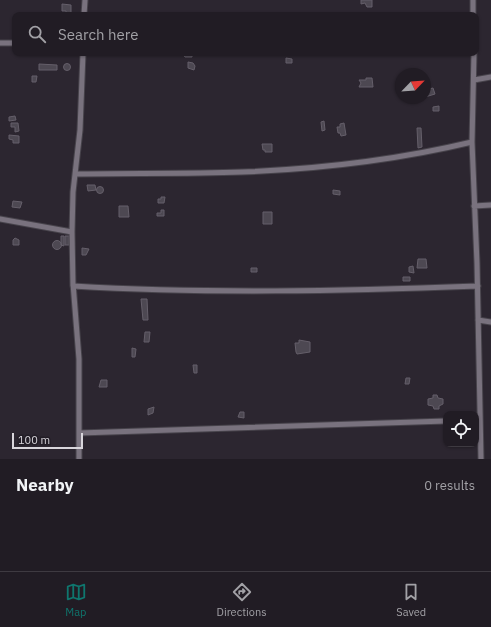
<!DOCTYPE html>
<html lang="en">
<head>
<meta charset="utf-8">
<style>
  :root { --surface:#211c24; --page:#29252c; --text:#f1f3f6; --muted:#a2a1a6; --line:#3e3a41; --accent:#0f766e }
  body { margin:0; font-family:"IBM Plex Sans",sans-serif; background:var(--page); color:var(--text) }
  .controls { position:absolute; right:12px; bottom:12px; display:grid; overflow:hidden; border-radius:8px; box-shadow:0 1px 3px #0004 }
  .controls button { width:36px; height:36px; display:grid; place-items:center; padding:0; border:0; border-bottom:1px solid var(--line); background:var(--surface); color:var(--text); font:20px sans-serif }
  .compass { position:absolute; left:395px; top:68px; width:36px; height:36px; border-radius:50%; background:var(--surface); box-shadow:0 1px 3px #0004; rotate:65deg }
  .scale { position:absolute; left:12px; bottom:10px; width:71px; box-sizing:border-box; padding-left:4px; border:2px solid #d9d6dc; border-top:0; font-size:11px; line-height:14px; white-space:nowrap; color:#d9d6dc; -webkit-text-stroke:3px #221d26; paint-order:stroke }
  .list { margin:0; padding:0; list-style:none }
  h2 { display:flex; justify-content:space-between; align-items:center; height:52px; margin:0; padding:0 16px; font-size:17px }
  h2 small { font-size:13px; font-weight:400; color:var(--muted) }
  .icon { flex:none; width:22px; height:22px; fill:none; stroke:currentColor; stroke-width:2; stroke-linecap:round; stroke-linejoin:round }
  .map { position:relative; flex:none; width:491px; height:459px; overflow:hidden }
  .search { position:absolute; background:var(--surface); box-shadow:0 1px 3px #0004; left:12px; right:12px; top:12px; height:44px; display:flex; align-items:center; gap:10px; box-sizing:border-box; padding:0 14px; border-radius:8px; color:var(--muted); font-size:15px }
  .sheet { height:112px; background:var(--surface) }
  nav { display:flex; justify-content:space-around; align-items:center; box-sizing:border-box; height:56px; border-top:1px solid var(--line); background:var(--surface); font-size:11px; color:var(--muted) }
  nav a { display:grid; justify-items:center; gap:2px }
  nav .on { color:var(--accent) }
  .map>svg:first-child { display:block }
  .building { fill:#4d4852; stroke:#655f6a }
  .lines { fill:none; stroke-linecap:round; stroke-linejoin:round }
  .minor-casing { stroke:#47434b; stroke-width:7 }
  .minor { stroke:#79727e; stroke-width:5 }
</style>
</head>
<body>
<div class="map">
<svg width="491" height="459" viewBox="0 0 491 459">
  <rect width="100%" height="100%" fill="#2c2630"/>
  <path class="building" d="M361,0H372V7H367L365,3L361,4Z
    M62,4L71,5V15H66V11H62Z
    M182,53H195L192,54V57H185Z
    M286,58L292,59V63H286Z
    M188,62L193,63L195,66L194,70L188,68Z
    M63.5 67a3.5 3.5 0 1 1 7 0a3.5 3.5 0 1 1-7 0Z
    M39,64L57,65V70H39Z
    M32,76H37L36,82H32Z
    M366,78H372L373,87H359L361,83L359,80H366Z
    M433,88L435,94L425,97V90Z
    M439,106V111H433V107Z
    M15,116L16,120L9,121V117Z
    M324,121L325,130L322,131L321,122Z
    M11,123H18L19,131L15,132V127H11Z
    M344,123L346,135L341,136L340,133H338L337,127H340V124Z
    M417,128H421L422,147L418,148Z
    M9,135L19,136V143H13V140L9,139Z
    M262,144H272V152H265V150H263Z
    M87,185H95L96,190L88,191Z
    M96.5 190a3.5 3.5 0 1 1 7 0a3.5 3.5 0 1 1-7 0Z
    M333,190L340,191V195L333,194Z
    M161,197H165L164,203H158V199H161Z
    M13,201L22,202L20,208L12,207Z
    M119,206H128L129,217H119Z
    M161,210H164V216H157V213H161Z
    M263,212H272V224H263Z
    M61,236H64V246L61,245Z
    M65,236H69V245H65Z
    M15,238L19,240V245H13V240Z
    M52.5 245a4.5 4.5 0 1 1 9 0a4.5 4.5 0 1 1-9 0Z
    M82,248L89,249L86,255H82Z
    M418,259H426L427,268H417Z
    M413,266L414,273L409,272V267Z
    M251,268H257V272H251Z
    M403,277H410V281H403Z
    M141,299H147L148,320H143Z
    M145,332H150L149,342H144Z
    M299,340L310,342V352L297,354L296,352L295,343H299Z
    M132,348L136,349L135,357H132Z
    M193,365H197V373H194Z
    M406,378H410L409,384H405Z
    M101,380H107V387H99Z
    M433,395H437L438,398L443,399V404L439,406V409H434L433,406L428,405V399L433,398Z
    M154,407L153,413L148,415V409Z
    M240,412H244V418L238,417Z"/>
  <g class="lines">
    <defs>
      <path id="minor" d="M473,0V15
        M84,15L85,0
        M0,43H15
        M83,53L80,130L73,192L72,232L73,286C208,294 343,291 478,286
        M474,53L472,142L477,263L481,459
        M474,80L491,77
        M75,174C131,173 186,174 242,172C319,169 397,160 472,142
        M474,206L491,205
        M0,219L72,232V235
        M73,283L79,359V459
        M478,320L491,322
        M79,433L446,421"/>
    </defs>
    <use href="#minor" class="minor-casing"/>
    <use href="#minor" class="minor"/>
  </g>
</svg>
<div class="controls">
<button><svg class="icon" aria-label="locate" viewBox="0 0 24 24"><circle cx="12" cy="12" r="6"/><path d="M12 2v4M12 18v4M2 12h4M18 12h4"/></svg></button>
</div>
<svg class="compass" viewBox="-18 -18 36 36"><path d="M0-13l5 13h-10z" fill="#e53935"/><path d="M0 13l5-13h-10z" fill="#a2a1a6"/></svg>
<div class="scale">100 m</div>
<div class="search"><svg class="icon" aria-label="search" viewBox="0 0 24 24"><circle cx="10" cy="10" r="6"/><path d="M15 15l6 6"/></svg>Search here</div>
</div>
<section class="sheet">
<h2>Nearby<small>0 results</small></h2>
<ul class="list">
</ul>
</section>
<nav>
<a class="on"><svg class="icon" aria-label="map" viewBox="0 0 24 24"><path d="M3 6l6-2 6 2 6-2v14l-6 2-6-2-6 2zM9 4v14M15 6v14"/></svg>Map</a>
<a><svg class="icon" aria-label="directions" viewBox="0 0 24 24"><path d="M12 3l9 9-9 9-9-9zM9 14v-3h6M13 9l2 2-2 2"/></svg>Directions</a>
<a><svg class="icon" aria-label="saved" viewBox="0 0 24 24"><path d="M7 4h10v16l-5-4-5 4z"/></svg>Saved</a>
</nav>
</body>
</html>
